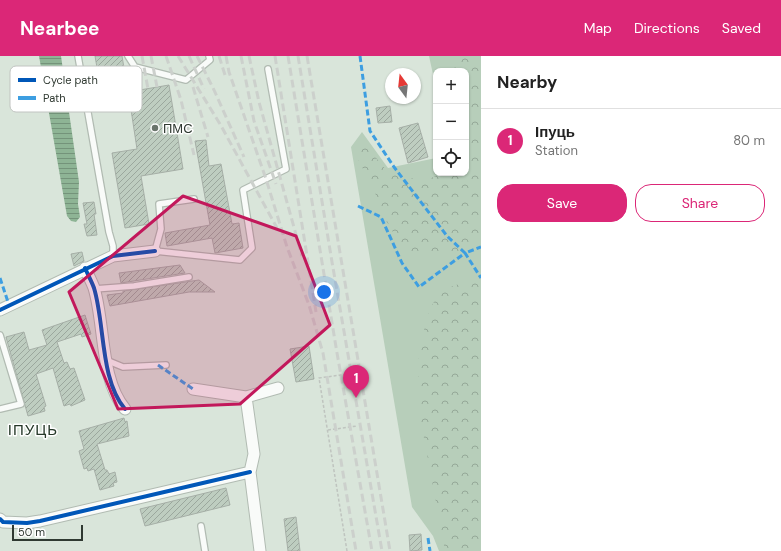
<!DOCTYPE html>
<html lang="en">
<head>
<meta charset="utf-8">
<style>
  :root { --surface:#fff; --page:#f2f2f2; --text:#222; --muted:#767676; --line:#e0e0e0; --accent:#db2777 }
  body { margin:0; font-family:"DM Sans",sans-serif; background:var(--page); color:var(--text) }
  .controls { position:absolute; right:12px; top:12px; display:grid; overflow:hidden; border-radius:8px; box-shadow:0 1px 3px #0004 }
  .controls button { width:36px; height:36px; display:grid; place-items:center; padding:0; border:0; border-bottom:1px solid var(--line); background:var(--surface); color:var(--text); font:20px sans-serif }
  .compass { position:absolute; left:385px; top:12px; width:36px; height:36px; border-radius:50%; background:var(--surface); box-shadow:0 1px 3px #0004; rotate:345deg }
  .scale { position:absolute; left:12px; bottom:10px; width:71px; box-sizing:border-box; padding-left:4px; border:2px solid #2f3931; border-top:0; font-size:11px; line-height:14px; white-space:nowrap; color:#2f3931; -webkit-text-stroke:3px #fff; paint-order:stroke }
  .you { position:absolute; left:324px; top:236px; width:14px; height:14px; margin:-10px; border:3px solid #fff; border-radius:50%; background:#1a73e8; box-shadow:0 0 0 6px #1a73e833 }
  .badge { display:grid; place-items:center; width:26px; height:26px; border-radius:50%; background:var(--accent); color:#fff; font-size:13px; font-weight:700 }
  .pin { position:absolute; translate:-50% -33px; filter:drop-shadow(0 1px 2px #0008) }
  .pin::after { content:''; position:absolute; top:21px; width:14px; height:12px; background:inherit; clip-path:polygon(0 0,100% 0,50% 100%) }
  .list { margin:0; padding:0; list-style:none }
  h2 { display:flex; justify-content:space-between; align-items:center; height:52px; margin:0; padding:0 16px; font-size:17px }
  h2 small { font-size:13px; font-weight:400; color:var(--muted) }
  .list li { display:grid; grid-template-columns:26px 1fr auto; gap:12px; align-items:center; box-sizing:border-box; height:64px; padding:0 16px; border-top:1px solid var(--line) }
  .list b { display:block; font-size:15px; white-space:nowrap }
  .list p { margin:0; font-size:13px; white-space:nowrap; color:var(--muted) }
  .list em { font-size:13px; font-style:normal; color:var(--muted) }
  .actions { display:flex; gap:8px; padding:12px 16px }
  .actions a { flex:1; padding:9px 0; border:1px solid var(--accent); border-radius:16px; text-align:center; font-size:14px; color:var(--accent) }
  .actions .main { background:var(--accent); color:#fff }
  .icon { flex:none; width:22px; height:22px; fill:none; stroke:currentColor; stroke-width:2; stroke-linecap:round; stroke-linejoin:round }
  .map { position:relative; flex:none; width:481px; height:495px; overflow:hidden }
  header { display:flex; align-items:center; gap:24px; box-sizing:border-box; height:56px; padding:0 20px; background:var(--accent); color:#fff }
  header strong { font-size:19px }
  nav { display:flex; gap:22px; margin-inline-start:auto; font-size:14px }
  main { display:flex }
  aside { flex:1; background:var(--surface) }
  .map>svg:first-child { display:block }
  .green { fill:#b7ceba }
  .forest { fill:url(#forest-crowns) }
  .water { fill:url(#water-rules) }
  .building { fill:url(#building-hatch); stroke:#a6afa7 }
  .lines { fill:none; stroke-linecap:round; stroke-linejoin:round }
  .lane-casing { stroke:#b1bbb2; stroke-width:8 }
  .street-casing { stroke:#b1bbb2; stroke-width:13 }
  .path { stroke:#bfc4bf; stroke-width:1.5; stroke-dasharray:3 2; stroke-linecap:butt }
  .lane { stroke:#f9fbf9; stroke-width:5.5 }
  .street { stroke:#f9fbf9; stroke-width:11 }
  .rail { stroke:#ccd0cc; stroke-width:3; stroke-dasharray:8 4; stroke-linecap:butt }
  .quiet { stroke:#3d9ee1; stroke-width:3; stroke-dasharray:6 3; stroke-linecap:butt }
  .cycleway-casing { stroke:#fff; stroke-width:6 }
  .cycleway { stroke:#0057b8; stroke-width:4 }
  .marked { fill:#c2185b; fill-opacity:0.2; stroke:#c2185b; stroke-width:3; stroke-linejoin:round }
  .poi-dot { fill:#6a756c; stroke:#fff; stroke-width:1.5 }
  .labels { text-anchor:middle; stroke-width:3; stroke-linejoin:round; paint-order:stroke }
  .poi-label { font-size:13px; fill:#2f3931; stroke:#fff; text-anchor:start }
  .quarter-label { font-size:15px; letter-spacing:1px; fill:#253828; stroke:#fff }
  .key { fill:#fff; stroke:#c1c4c1; stroke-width:1 }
  .key-label { font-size:11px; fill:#2f3931 }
</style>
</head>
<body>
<header>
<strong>Nearbee</strong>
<nav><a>Map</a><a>Directions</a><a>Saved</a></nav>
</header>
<main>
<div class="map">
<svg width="481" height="495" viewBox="0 0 481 495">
  <defs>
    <pattern id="forest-crowns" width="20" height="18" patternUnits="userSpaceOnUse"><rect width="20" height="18" fill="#b7ceba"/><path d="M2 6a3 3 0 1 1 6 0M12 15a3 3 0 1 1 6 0" fill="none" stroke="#95a898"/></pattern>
    <pattern id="water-rules" width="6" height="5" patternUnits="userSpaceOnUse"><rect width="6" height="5" fill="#8eb495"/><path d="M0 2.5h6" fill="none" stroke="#74937a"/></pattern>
    <pattern id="building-hatch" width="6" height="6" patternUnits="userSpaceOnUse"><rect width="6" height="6" fill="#becdc0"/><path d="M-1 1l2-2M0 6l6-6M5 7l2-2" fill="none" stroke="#9ba79d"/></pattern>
  </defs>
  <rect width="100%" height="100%" fill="#d9e5da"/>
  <path class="green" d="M429,0H481V495H439L433,480L412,451L351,91L362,76L388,112L436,102V117H466V15H436V32Z"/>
  <path class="forest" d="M452,0H481V185L453,199L434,195L415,200L408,199L403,193L381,156L373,130L359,106L358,102L360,94L367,91L386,114L404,119L411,122L420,124L431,122L443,117H466V15H455Z
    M462,227H481V495H445L421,366L418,317L419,292L430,252L438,240L450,231Z"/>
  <path class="water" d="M39,0H61L79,126L78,148L80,161L76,166L71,165L67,160Z"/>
  <path class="building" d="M95,0H122L128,36L169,29L183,113L141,120L149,168L125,172L112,97L137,93L130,47L104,52Z
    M390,50L392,66L378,67L376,52Z
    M418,67L428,101L408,107L399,72Z
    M206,84L209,110L221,108L232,168L239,167L243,192L215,197L212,182L167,190L165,177L210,169L195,85Z
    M94,146L96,158H94L97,179L87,180L84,168H87L83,147Z
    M82,196L84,205L74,210L71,198Z
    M180,209L185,217L121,227L119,217Z
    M199,224L215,236H189L110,250L107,239L123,237V235Z
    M85,259L91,278L82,281L81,278L57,286L64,307L67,306L70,313L74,312L85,344L71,350L70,348L64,350L53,312L36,318L46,350L44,351L45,355L28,360L6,281L24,276L29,294L47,289L42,274Z
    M309,290L314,323L296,326L290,293Z
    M124,362L125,366L127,365L129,380L97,388L105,414H107L109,418L115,416L117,426L113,427L114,430L100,434L94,413L88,415L87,412L84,413L79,395L84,393L79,375Z
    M226,432L230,449L145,470L140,453Z
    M296,461L300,495H288L284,463Z
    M421,478L422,494L410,495L409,479Z"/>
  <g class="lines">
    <defs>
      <path id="lane" d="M78,0L109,176L113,190V200
        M128,0L135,11L186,24L210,4L209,0
        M194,143L159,148L161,173L155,195L240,204L252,192L243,134L286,113L268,13
        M94,233L134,230L189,221
        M0,279L21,348L0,353
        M106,304L123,311L166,309
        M201,470L205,495"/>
      <path id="street" d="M85,212C88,219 92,226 94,232C105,268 100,324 125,353
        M0,254L113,200L155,195
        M193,333L246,341L254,398L250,416L260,495
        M246,341L278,332
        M0,463L3,466L27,467L40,465L250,416"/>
    </defs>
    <use href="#lane" class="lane-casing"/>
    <use href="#street" class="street-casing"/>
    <path class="path" d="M328,374L357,370
      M347,495L319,322L348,318"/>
    <use href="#lane" class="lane"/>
    <use href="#street" class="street"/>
    <path class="rail" d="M142,0L148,33
      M151,0L157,31
      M166,0L181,44L194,99
      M178,0L220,68L277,172
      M189,0L204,33
      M197,0L214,34L244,101
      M219,0L225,19
      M226,0L229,16L266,123L287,191L309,249L323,297L356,495
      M241,0L254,65L276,128
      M249,0L259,46L302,200
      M275,0L316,256
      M288,0L337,297L372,495
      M298,0L332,206L382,495
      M307,0L390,495
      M193,31L208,81"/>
    <path class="quiet" d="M360,0L370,75L394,111L447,180L465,197L481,191
      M358,150L381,161L402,207L419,231L465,197L481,222
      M0,222L9,249
      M158,309L193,333
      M428,482L430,495"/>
    <defs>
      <path id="cycleway" d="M85,212C88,219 92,226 94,232C105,268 100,324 125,353
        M0,254L113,200L155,195
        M0,463L3,466L27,467L40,465L250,416"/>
    </defs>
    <use href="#cycleway" class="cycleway-casing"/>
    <use href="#cycleway" class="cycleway"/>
  </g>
  <path class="marked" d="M183,140L296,180L330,269L240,348L118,353L69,236Z"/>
  <circle class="poi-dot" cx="155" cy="72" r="4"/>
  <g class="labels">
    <g class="poi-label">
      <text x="163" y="77">ПМС</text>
    </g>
    <g class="quarter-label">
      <text x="33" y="379">ІПУЦЬ</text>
    </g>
  </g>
  <rect x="10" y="10" width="132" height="46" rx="6" class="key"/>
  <rect x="18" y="22" width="18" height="4" fill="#0057b8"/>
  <rect x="18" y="40" width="18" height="4" fill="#3d9ee1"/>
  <g class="key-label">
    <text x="43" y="28">Cycle path</text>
    <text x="43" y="46">Path</text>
  </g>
</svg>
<div class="controls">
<button>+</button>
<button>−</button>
<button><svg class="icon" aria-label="locate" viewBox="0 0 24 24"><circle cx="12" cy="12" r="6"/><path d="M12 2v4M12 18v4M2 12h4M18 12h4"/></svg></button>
</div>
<svg class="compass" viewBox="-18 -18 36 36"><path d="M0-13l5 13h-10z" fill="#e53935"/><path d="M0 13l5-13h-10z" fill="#767676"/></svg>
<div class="scale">50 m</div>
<div class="you"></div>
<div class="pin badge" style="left:356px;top:342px">1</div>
</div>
<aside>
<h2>Nearby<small></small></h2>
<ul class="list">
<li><span class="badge">1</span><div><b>Іпуць</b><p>Station</p></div><em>80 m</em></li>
</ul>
<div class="actions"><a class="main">Save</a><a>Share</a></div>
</aside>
</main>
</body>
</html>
